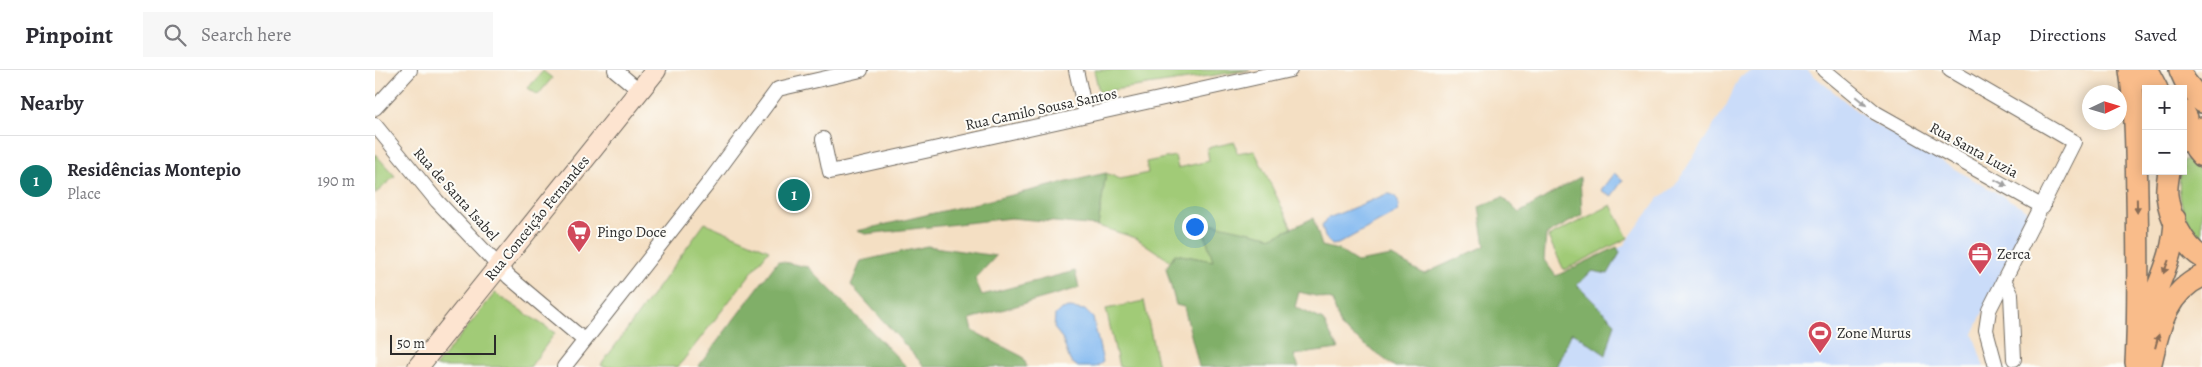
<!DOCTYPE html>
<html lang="en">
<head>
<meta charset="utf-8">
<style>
  :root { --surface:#fff; --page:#f7f7f7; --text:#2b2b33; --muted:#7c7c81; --line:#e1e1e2; --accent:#0f766e }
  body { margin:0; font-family:Alegreya,serif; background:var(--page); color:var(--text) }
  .controls { position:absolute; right:15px; top:15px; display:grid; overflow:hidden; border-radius:0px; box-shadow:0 2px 12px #0003 }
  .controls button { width:45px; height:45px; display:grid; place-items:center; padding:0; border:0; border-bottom:1px solid var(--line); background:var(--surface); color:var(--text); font:25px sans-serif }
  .compass { position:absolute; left:1707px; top:15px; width:45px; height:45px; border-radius:50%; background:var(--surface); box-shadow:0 2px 12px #0003; rotate:86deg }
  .scale { position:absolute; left:15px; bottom:12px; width:106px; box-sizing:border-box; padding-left:5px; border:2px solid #2b2b2b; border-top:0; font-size:14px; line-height:18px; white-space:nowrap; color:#2b2b2b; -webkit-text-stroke:4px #fdfcf7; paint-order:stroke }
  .you { position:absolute; left:819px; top:156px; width:18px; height:18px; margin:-12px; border:4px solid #fff; border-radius:50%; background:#1a73e8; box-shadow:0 0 0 8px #1a73e833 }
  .badge { display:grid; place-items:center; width:32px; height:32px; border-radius:50%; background:var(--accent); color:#fff; font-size:16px; font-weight:700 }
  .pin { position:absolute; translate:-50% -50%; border:2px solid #fff; box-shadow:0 1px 5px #0006 }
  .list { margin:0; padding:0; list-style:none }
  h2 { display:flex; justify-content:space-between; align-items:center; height:65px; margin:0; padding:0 20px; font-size:21px }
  h2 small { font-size:16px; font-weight:400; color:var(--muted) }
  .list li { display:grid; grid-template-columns:32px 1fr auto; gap:15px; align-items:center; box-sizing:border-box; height:90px; padding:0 20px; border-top:1px solid var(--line) }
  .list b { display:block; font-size:19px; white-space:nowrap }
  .list p { margin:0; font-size:16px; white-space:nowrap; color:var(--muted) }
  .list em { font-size:16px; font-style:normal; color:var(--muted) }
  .icon { flex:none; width:28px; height:28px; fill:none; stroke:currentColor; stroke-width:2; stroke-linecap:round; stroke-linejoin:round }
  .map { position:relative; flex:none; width:1827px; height:297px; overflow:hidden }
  header { display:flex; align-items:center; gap:30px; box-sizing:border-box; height:70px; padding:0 25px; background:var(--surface); border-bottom:1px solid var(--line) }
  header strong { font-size:24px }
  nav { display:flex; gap:28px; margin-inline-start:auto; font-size:18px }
  .search { width:350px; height:45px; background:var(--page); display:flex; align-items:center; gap:12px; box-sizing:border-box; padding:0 18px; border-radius:0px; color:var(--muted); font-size:19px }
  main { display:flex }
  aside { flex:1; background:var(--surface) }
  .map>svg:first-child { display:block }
  .built { fill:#cadcf9 }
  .green { fill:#a1cb77; stroke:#667b51 }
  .forest { fill:#80af68; stroke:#566d4a }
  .water { fill:#81b8f0; stroke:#56728e }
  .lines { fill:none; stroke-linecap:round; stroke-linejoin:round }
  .street-casing { stroke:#716a60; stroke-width:16 }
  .secondary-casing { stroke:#716a60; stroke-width:22 }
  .primary-casing { stroke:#716a60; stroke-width:24 }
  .street { stroke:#fff; stroke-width:14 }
  .secondary { stroke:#fde4d0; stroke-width:20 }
  .primary { stroke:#f9bc8a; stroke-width:21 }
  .oneway { fill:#a0a0a0 }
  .oneway2 { fill:#886c56 }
  .labels { text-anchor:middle; stroke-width:4; stroke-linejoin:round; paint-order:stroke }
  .street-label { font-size:15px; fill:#2b2b2b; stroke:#fdfcf7 }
  .poi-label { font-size:15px; fill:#2b2b2b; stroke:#fdfcf7; text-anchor:start }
</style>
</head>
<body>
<header>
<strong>Pinpoint</strong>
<div class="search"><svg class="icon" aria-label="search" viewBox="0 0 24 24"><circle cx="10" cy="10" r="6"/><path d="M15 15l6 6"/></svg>Search here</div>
<nav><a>Map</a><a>Directions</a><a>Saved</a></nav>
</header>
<main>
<aside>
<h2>Nearby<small></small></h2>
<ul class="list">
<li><span class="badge">1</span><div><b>Residências Montepio</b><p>Place</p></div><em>190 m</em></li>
</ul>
</aside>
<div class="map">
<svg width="1827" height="297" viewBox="0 0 1827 297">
  <rect width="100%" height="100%" fill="#fdfcf7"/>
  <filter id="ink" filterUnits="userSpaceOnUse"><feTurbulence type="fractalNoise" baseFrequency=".02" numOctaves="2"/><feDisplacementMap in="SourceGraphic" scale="10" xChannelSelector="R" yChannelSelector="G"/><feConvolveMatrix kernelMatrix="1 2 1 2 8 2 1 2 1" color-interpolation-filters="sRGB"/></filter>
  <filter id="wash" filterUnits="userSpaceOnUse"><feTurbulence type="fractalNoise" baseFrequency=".0096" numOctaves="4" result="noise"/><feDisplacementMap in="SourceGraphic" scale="20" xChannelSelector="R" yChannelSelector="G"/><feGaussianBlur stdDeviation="1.12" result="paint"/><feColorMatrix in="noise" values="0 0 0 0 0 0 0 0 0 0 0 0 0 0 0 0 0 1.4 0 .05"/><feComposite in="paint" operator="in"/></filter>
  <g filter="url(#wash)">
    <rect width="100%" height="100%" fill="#f4dfc3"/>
    <path class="built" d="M1379,0H1432L1493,50L1654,141L1598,264L1609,297H1167L1172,239L1230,185L1248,176L1283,129L1299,117L1351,36L1365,6Z"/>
    <path class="green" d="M719,0H875L724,22Z
      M168,1L177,8L163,25L153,18Z
      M860,72L862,83L879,80L917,158L898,167L826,152L838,191L800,184L795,191L761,168L723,156L731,103L745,109L773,103L771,92L800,86L803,98L834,91L832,78Z
      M0,84L20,106L0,124Z
      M1808,90H1813L1827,103V173C1809,151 1802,130 1805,101H1808Z
      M1236,135L1253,168L1189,200L1173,167Z
      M330,153L394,180L303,297H229L226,295Z
      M120,223L180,263L155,297H60Z
      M769,231L783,297H744L731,239Z"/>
    <path class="forest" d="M731,103L723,156L636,148L491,164L482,161Z
      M1205,107L1207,145L1171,165L1169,190L1181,206L1242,177L1245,183L1233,204L1217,201L1202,215L1240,253L1231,285L1197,262L1181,297H1020L966,257L957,230L924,222L920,237L948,250L963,279L919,285L924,297H824L809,237L801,235L791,198L800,184L838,191L826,151L898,167L938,148L947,176L963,180L982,192L1017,186L1049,204L1110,176L1104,137L1128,127L1144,143Z
      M552,176L621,186L600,209L607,225L700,201L704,218L595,249L598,261L648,287L652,297H550L476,215L486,191Z
      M403,191L433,197L532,297H323Z"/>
    <path class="water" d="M1239,103L1248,110L1236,127L1226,120Z
      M1012,124C1022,123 1026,134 1022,142L963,174L957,175L950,167L947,156L951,149Z
      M695,238L710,240L718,248L728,292L721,297H703L695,291L687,268L679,258L680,245L686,239Z"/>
  </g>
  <g filter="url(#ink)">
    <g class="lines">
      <defs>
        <path id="street" d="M240,0L265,21
          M701,0L711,45
          M1449,0L1501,43L1668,137
          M1575,0L1699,72L1614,240L1611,260L1621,297
          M0,38L35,0
          M0,55L62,131L134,207L209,270
          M448,69L455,102L915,0
          M1629,210L1636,224L1639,289
          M189,297L332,115L403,19L486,0"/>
        <path id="secondary" d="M43,297L281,0"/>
        <path id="primary" d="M1755,0C1761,42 1761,83 1762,125C1763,182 1764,237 1761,293
          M1772,0L1782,19
          M1805,0L1810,11L1827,32
          M1808,41L1812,48
          M1808,71L1816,64L1827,58
          M1821,79L1827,86
          M1794,101C1793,109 1791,118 1792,125C1794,146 1809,177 1827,187
          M1770,254C1780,216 1799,191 1800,149
          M1775,297C1784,260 1789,224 1827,206"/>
      </defs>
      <use href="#street" class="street-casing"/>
      <use href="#secondary" class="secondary-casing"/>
      <use href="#primary" class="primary-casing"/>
      <use href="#street" class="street"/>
      <use href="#secondary" class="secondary"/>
      <use href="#primary" class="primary"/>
    </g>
    <defs><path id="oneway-solid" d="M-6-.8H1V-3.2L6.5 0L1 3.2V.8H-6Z" transform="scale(1.25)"/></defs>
    <g class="oneway">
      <use href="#oneway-solid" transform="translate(1486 31) rotate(40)"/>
      <use href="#oneway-solid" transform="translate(1626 113) rotate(29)"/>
    </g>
    <g class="oneway2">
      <use href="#oneway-solid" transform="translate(1762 136) rotate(89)"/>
      <use href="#oneway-solid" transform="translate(1791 197) rotate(111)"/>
      <use href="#oneway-solid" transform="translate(1782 271) rotate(-75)"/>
    </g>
  </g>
  <defs>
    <symbol id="supermarket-pin" viewBox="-11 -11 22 30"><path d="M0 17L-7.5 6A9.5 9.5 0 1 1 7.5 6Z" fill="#d1495b" stroke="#fdfcf7"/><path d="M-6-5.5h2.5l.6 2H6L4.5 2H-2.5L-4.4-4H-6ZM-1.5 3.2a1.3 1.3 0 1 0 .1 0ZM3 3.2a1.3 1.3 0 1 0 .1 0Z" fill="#fff"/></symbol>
    <symbol id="office-pin" viewBox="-11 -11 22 30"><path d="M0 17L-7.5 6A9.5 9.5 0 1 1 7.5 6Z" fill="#d1495b" stroke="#fdfcf7"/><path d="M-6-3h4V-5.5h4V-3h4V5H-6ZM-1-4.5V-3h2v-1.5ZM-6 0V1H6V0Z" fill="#fff"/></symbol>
    <symbol id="stadium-pin" viewBox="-11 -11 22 30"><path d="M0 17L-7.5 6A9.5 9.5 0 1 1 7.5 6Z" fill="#d1495b" stroke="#fdfcf7"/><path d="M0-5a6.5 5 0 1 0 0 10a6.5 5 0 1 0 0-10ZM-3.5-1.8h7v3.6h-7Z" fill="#fff"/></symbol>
  </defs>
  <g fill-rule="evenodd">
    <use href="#supermarket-pin" x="190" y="148" width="28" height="38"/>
    <use href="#office-pin" x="1591" y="170" width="28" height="38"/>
    <use href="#stadium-pin" x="1431" y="249" width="28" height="38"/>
  </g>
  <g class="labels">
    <g class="street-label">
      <text transform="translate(666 39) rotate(-12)" y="5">Rua Camilo Sousa Santos</text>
      <text transform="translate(1599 80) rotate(29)" y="5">Rua Santa Luzia</text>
      <text transform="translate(81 124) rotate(48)" y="5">Rua de Santa Isabel</text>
      <text transform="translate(162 148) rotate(-51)" y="5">Rua Conceição Fernandes</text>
    </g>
    <g class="poi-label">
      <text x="222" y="167">Pingo Doce</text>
      <text x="1622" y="189">Zerca</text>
      <text x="1462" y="268">Zone Murus</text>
    </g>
  </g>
</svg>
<div class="controls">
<button>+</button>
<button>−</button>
</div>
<svg class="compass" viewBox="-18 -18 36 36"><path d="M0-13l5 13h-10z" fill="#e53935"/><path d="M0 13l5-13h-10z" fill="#7c7c81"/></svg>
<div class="scale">50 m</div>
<div class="you"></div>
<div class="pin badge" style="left:419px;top:125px">1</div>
</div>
</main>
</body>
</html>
